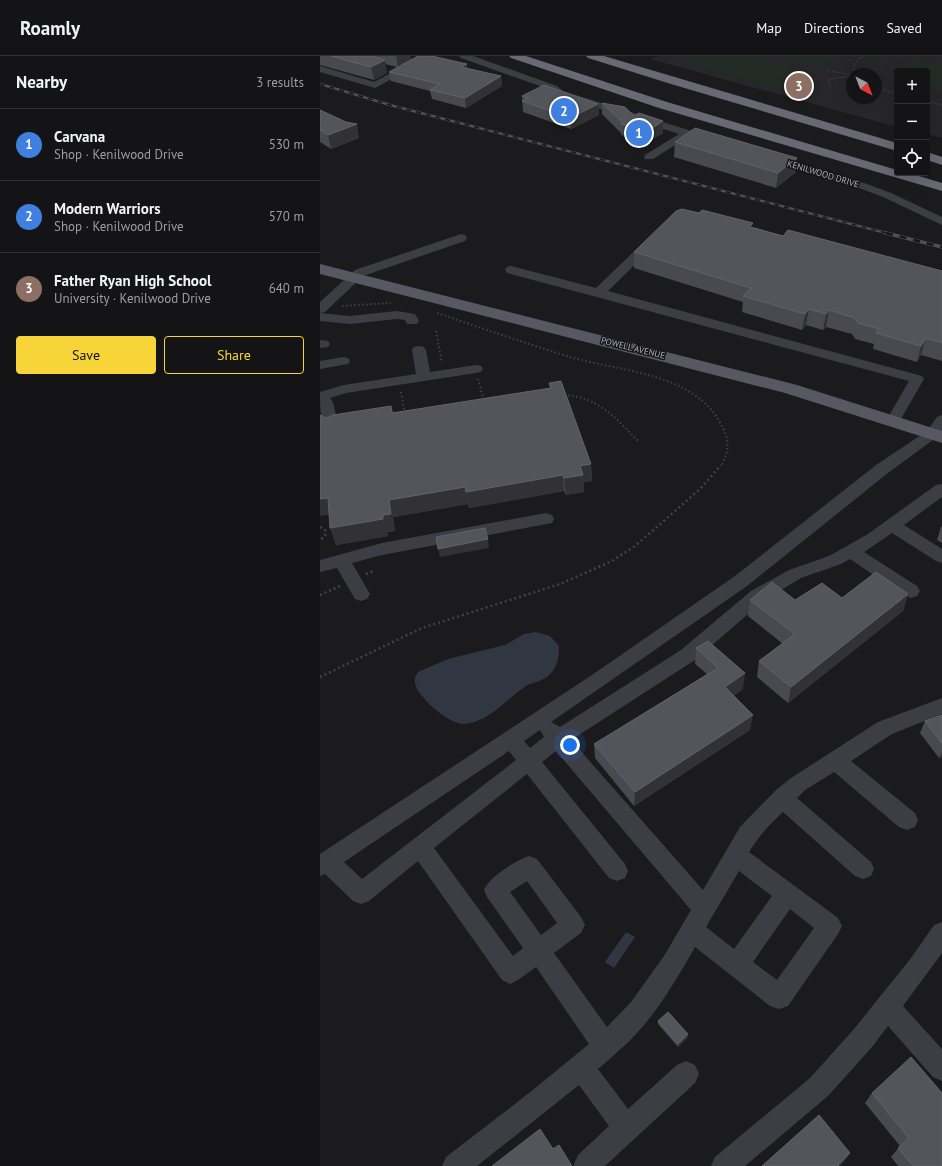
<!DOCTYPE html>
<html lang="en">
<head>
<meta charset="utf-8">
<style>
  :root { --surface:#141416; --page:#212123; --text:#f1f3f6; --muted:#9d9ea1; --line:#333335; --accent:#f7d538 }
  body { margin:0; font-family:"PT Sans",sans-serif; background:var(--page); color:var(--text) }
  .controls { position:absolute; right:12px; top:12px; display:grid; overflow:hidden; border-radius:4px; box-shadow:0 4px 16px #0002 }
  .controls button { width:36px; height:36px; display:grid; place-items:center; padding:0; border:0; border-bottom:1px solid var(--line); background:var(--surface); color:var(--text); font:20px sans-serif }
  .compass { position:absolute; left:526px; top:12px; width:36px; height:36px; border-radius:50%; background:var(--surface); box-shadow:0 4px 16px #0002; rotate:138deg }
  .you { position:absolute; left:250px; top:689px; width:14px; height:14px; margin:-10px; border:3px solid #fff; border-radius:50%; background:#1a73e8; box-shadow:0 0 0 6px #1a73e833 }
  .badge { display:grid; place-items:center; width:26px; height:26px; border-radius:50%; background:var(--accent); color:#fff; font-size:13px; font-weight:700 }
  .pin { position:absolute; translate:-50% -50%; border:2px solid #fff; box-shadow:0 1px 4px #0006 }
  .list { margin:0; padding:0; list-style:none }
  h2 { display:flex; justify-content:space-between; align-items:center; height:52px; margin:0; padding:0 16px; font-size:17px }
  h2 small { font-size:13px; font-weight:400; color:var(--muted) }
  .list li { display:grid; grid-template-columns:26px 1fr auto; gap:12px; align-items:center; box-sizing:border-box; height:72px; padding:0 16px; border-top:1px solid var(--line) }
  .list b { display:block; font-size:15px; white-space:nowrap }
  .list p { margin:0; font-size:13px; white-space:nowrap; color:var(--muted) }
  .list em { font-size:13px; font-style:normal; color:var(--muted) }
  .actions { display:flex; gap:8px; padding:12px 16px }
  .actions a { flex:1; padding:9px 0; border:1px solid var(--accent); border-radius:4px; text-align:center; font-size:14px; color:var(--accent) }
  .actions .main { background:var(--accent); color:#111 }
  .icon { flex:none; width:22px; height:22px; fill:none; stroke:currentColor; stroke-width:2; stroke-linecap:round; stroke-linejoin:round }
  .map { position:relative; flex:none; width:622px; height:1110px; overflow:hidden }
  header { display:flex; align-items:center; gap:24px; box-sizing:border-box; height:56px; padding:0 20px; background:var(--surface); border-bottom:1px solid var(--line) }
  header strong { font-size:19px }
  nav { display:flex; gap:22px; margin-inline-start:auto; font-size:14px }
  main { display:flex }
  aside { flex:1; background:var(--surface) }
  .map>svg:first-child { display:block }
  .built { fill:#27262a; fill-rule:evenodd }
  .green { fill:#222b25 }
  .water { fill:#303742 }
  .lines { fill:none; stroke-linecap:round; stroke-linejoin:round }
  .path-far2 { stroke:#414249; stroke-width:1.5; stroke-dasharray:1 1.5; stroke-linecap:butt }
  .path-far1 { stroke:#414249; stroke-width:2; stroke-dasharray:1.5 2.5; stroke-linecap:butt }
  .path { stroke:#414249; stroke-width:2.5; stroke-dasharray:2 3; stroke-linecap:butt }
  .minor { fill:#3d3d44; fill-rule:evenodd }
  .major { fill:#575861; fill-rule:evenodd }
  .highway { fill:#676973; fill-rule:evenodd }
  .rail-far1-casing { stroke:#4e4f57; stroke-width:2.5 }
  .rail-casing { stroke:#4e4f57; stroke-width:3.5 }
  .rail-far1 { stroke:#161518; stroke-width:1.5; stroke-dasharray:5; stroke-linecap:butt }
  .rail { stroke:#161518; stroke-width:2.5; stroke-dasharray:7; stroke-linecap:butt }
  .wall { fill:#494a4f }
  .shaded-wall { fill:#323236 }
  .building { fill:#54555b; stroke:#62636a }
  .labels { text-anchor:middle; stroke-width:3; stroke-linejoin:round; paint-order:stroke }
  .far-street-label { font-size:9px; fill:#adafbd; stroke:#161518 }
</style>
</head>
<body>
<header>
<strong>Roamly</strong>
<nav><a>Map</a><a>Directions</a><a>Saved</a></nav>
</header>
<main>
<aside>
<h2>Nearby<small>3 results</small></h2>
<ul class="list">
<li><span class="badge" style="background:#3f7fe0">1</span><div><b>Carvana</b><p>Shop · Kenilwood Drive</p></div><em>530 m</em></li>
<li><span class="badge" style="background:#3f7fe0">2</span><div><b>Modern Warriors</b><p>Shop · Kenilwood Drive</p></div><em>570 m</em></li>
<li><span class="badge" style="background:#8d6e63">3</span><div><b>Father Ryan High School</b><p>University · Kenilwood Drive</p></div><em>640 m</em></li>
</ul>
<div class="actions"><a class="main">Save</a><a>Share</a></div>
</aside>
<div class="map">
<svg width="622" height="1110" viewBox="0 0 622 1110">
  <rect width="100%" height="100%" fill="#1b1a1d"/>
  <path class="built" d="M339,0H622V82L607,78V15H577V71L330,3ZM532,18H556V42H532Z"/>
  <path class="green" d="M375,0H432L488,15L459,33L363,7Z
    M458,0H517L500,11Z
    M549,0H566C558,2 549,4 547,14L549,18H538C534,9 541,4 549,0Z
    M590,2L622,10V36L607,32V15H577V25L565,22Z"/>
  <path class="water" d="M216,576L230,580L239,590C239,601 238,610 230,618C225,625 213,626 206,630C186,643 170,666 144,668C130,669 97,641 95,627C94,623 96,619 98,616L128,603L185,589L204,578Z
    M306,876L315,881L294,912L285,906Z"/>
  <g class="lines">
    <path class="path-far2" d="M507,14L532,19
      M534,18C533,8 536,5 544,0
      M511,31L508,26L510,23L532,20
      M556,32L577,38
      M607,45L622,49"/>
    <path class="path-far1" d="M22,250L71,247
      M117,257C161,272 205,287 250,301C301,316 375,316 402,370C410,384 409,396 401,410
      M116,275L122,307
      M158,323L164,345
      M81,336L85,358
      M244,339C278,341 295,361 317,384L320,383"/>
    <path class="path" d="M0,471L5,474L6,478L0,485
      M46,518L53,515
      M0,539L20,530
      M0,621L102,572L240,528L292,505L315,490L363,448L381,432L401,409"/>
    <path class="minor" d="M139,0H153L237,30L243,35L394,82L395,84L390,87L368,81L333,103H325L324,101L325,99L359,78L237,39L231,34L141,2Z
      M91,6L94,7L96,9L94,11L55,32L0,16V10L54,26Z
      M453,100L547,128L571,137L622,161V169L563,141L539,132L449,105L448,103L449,101Z
      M141,178L145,179L147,182L145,185L43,220L5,256L0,257V246L35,214Z
      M331,182L335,183L337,186L335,189L288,235L602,320L604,323L578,368L573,370L568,368L566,365L589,325L187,217L185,214L187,211L191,210L276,232L327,183Z
      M77,255L95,258L99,265L97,268H87L85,264L77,263L30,268L0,265V257L30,260Z
      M0,284L8,285L10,288L8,291L0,292Z
      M99,290L104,291L106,294L110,316L156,309L161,310L163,313L161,316L156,317L26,337L10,342L13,346L19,372L16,375L11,377L6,375C0,365 0,348 0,336L24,329L96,318L92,294L94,291Z
      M23,301L28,302L30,305L28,308L0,313V305Z
      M622,359V375L617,381L568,417L427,530L231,666L240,671L361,594L431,535L469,514L509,500L548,478L616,429L622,428V441L584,469L622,493V507L616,505L572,477L544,496L597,530L600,535L597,540L591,542L585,540L530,503L521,508L481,522L443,545L375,604L251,684L383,834L420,771L455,735L471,722L558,666L622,642V658L572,678L531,705L595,757L598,764L595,771L587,774L579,771L514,716L485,734L477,742L551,806L554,813L551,820L543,823L535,820L463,756C450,768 438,781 429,796L518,862L522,870L518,878L468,950L459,953L450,950L375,891C361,916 346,941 329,963C314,982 296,998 278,1013L308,1053L357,1009L366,1005L375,1009L379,1018L375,1027L285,1110H254V1108L258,1099L289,1070L259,1029L157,1110H122L126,1101L209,1037L269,988L216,911L198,924L190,928L182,924L98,805L49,845L41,848L33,845L5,818L0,820V798L272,619L415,520L556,409L607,375L617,361ZM220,674L224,681L210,692L204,685ZM189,695L196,704L42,823L24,806ZM236,695L371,854L344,900L311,946L287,971L234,897L261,877L265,869L261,861L217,803L209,800C195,805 169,821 164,834L167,841L203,892L193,900L114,792L207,718L289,822L297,825L305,822L308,815L305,808L222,706ZM419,815L452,840L414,893L386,871ZM207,825L237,867L221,879L190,836ZM470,853L494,872L457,924L433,906Z
      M226,457L232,459L234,463L232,467L62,499L32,507L50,538L47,543L41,545L35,543L17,512L0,516V504L62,487Z
      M622,866V897L583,950L622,993V1025L613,1021L568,970L552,991L508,1040L425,1110H391L395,1101L490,1022L534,973L591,902L614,869Z"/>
    <path class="major" d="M0,208L477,329L622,375V387L465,337L0,218Z"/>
    <path class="highway" d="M189,0H206L347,46L577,114V117H589L622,127V135L339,52L191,2Z
      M266,0H284L577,87V95L351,28L268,2Z
      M607,96L622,101V109L607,104Z"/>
    <defs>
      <path id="rail-far1" d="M0,28L70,49L570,178"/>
      <path id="rail" d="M566,177L622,191"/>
    </defs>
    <use href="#rail-far1" class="rail-far1-casing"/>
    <use href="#rail" class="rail-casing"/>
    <use href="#rail-far1" class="rail-far1"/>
    <use href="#rail" class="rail"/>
  </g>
  <path class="wall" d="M0,0H91V3L147,8V12L181,20L182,30L146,52L112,43L110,35L71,25L69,16L77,11L65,8L67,17L54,24L0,9Z
    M202,40L278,48L279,59L251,73L203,56Z
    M282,47L314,60L343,65V77L330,85V88L301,79V77L282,58Z
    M0,54L39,82L11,93L0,86Z
    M355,86L477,102L475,117L456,132L354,101Z
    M433,171L463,180L622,215V305L601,299L597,306L553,293L554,288L535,283L532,278L506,271L503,274L486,269L482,274L422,256L423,246L314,212V196Z
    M229,327L271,408L272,425L264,426V436L246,439L244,435L149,452L148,448L73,461L75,475L67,476L68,480L16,489L9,459L6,362L71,350L73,357L230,332Z
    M622,470V487L617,484L621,471Z
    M588,538L583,555L468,647L437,621L439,605L463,588L428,560L430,544H475Z
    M376,592L423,633L413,640L430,674L314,750L275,702L274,688L387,618L375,608Z
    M622,659V701L619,702L600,677L605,665Z
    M338,965L368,981L358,991L338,968Z
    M552,1037L622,1110H578L571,1101L580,1090L545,1047Z"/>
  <path class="shaded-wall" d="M76,0H91V4L78,11Z
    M65,4L67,17L54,24L51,11Z
    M147,8L148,17L141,11Z
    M181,20L182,30L146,52L145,42Z
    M278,48L279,59L251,73L250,62Z
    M343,65V77L330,85V77L328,75Z
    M37,68L39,82L11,93L8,79Z
    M477,102L475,117L456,132L458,117Z
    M489,253L486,269L482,274L485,258Z
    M509,254L506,271L503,274L506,258Z
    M606,282L601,299L597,306L601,290Z
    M271,408L272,425L264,426V436L246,439L244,422L260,410Z
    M243,419L244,435L149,452L146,436Z
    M145,431L148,448L73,461L75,475L67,476L68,480L16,489L10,472L63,459L69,444Z
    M8,442L13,458L0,460V443Z
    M168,483L169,492L120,501L118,493Z
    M588,538L583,555L468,647L471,631Z
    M425,617L423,633L403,647L405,631Z
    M433,659L430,674L314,750L315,736Z
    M622,696V701L619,702Z
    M368,978V981L358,991V988Z
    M530,1097L524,1106L520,1110H517Z"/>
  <path class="building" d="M11,0H51L65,4L51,11Z
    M98,0H112L147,8L141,11L181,20L145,42L110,34L120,28L69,16Z
    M224,29L278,48L250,62L202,45L208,42L202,40Z
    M282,47L305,51L314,60L319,57L343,65L328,75L330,77L301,68L303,67Z
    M0,54L26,66L37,68L8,79L0,74Z
    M375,72L477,102L458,117L355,86Z
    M362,153L379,157L382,154L433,167L430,171L463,180L468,174L622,215V287L606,282L601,290L556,277L559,273L538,267L535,262L509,254L506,258L489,253L485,258L423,240L431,232L314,196L356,155Z
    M241,325L271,408L260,410L263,419L244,422L243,419L146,436L145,431L69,444L71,458L63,459V463L10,472L8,442L0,443V359L6,362L13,359L71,350L72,357L231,332L229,327Z
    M165,472L168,483L118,493L116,481Z
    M556,516L588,538L471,631L439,605L475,578L430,544L452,526L475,544L502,527L522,542Z
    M388,585L425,617L405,631L433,659L315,736L274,688L398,612L376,592Z
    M622,659V687L605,665Z
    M348,956L368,978L358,988L338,965Z
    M591,1001L622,1037V1110H593L578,1092L589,1082L552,1037Z
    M499,1059L530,1097L518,1109L519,1110H442Z
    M220,1073L233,1093L239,1089L252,1110H172Z"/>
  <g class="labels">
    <g class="far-street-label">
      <text transform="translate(503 118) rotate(17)" y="3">KENILWOOD DRIVE</text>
      <text transform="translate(313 292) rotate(14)" y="3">POWELL AVENUE</text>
    </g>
  </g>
</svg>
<div class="controls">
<button>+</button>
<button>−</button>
<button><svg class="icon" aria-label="locate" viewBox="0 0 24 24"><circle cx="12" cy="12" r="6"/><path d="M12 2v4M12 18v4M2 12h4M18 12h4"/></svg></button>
</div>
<svg class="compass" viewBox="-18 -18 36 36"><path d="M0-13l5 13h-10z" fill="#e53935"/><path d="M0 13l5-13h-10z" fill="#9d9ea1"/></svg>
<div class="you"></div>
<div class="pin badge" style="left:319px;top:77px;background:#3f7fe0">1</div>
<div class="pin badge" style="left:244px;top:55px;background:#3f7fe0">2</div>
<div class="pin badge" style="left:479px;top:30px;background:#8d6e63">3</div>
</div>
</main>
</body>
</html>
